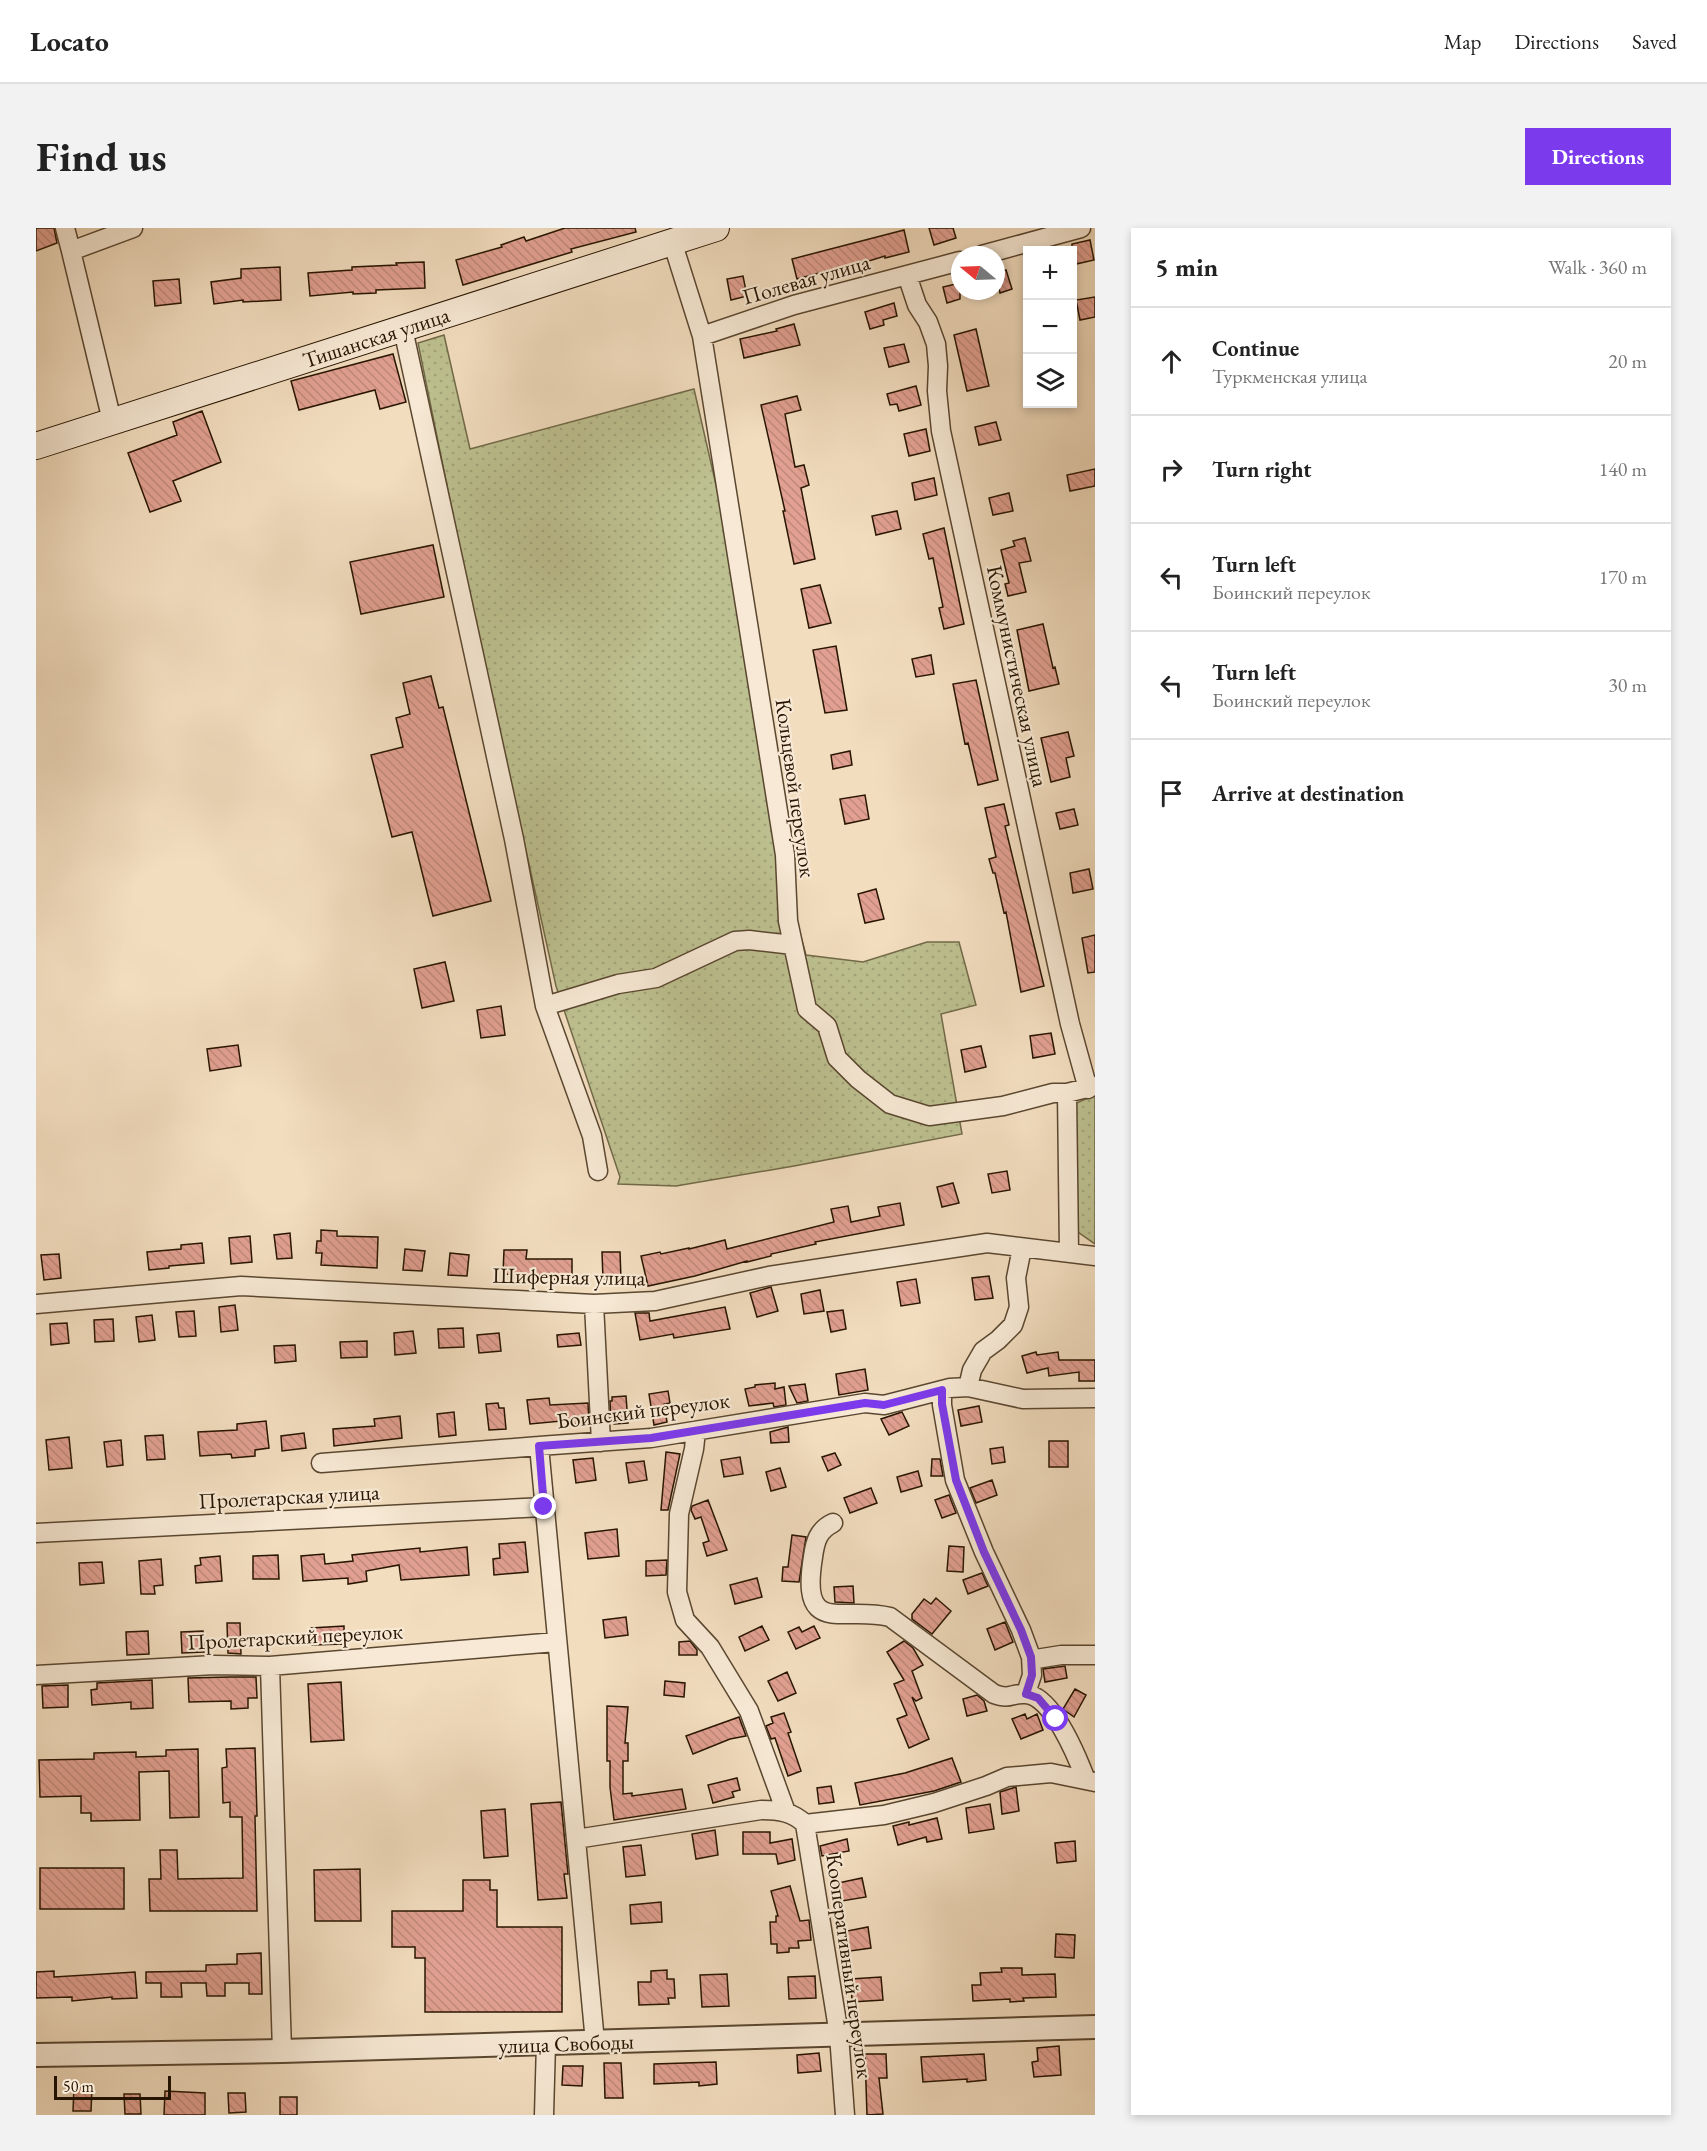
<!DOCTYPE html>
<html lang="en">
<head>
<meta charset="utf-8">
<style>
  :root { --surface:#fff; --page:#f2f2f2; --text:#222; --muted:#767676; --line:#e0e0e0; --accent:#7c3aed }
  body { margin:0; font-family:"EB Garamond",serif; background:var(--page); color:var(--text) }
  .controls { position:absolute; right:18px; top:18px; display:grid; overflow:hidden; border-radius:0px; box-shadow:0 3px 9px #0003 }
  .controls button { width:54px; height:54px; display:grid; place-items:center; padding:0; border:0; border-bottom:2px solid var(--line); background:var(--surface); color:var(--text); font:30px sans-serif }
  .compass { position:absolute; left:915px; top:18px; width:54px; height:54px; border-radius:50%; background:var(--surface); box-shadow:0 3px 9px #0003; rotate:289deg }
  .scale { position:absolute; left:18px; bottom:15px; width:117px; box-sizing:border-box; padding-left:6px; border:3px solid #281501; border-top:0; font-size:16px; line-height:21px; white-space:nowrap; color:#281501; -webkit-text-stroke:4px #f7e9d5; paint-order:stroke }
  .stop { position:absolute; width:18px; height:18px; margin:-14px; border:4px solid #7c3aed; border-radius:50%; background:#fff }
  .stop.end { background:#7c3aed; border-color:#fff; box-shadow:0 2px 6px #0008 }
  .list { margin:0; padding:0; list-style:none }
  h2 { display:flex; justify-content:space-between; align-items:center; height:78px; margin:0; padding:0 24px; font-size:26px }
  h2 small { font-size:20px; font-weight:400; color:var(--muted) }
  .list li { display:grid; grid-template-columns:39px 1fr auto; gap:18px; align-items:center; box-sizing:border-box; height:108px; padding:0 24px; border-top:2px solid var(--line) }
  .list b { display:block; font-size:22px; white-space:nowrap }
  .list p { margin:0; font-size:20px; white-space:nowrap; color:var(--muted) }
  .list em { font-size:20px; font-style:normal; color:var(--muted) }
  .icon { flex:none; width:33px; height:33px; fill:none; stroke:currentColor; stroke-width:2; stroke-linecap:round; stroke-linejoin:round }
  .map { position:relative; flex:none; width:1059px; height:1887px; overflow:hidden; border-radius:0px }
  header { display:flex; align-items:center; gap:36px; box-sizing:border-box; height:84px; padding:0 30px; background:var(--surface); border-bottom:2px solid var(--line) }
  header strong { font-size:28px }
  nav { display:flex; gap:33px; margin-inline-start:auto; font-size:21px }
  .intro { display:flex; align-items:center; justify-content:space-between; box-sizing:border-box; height:144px; padding:0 36px }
  h1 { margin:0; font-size:42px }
  .button { padding:15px 27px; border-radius:0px; background:var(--accent); color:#fff; font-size:21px; font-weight:700 }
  main { display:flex; gap:36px; padding:0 36px }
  aside { flex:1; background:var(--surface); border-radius:0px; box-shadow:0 3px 9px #0003 }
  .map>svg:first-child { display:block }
  .grass { fill:url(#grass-dots); stroke:#726a48; stroke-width:1.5 }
  .building { fill:url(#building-back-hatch); stroke:#281501; stroke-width:1.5 }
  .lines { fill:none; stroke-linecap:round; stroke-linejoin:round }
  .minor-casing { stroke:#5a4730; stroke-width:21 }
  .tertiary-casing { stroke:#5a4730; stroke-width:26 }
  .secondary-casing { stroke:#281501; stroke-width:28 }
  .minor { stroke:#f7e9d5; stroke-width:18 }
  .tertiary { stroke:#f7e9d5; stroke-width:22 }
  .secondary { stroke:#f7e9d5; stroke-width:26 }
  .route { stroke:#7c3aed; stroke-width:8 }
  .labels { text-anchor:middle; stroke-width:4.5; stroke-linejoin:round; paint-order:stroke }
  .street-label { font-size:22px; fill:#281501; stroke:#f7e9d5 }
</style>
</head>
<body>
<header>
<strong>Locato</strong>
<nav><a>Map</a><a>Directions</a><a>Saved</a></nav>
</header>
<div class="intro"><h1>Find us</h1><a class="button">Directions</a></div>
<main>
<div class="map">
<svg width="1059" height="1887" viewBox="0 0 1059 1887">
  <defs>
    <pattern id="grass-dots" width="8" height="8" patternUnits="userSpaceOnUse" patternTransform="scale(1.5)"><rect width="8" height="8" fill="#bdc090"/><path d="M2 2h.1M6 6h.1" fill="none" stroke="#a2a47a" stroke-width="1.8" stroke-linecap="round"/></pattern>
    <pattern id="building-back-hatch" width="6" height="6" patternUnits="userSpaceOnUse" patternTransform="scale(1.5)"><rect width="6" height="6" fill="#e1a091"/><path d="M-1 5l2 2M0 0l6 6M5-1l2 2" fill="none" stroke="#c1897b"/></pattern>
  </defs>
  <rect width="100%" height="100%" fill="#f2ddbf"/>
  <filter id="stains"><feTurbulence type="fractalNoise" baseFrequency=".00333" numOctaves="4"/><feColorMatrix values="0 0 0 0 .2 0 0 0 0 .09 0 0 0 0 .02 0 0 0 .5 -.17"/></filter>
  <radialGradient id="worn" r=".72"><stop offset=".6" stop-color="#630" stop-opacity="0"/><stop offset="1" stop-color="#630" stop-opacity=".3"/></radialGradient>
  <path class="grass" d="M408,107L434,221L658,161L683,270L723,493L739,617L770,727L827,734L891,714H923L940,777L905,786L926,906L758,938L640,958L582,956L584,949L520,758L433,366L382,115Z
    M1059,867V1016L1042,1004L1036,877Z"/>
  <path class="building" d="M0,0H18L21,15L0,23Z
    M529,0H599L600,4L535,21L536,24L427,57L420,32L466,19L465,17L488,9L490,13Z
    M893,0H917L920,10L898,17Z
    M868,2L873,24L849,30V28L803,42L802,40L761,51L756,31Z
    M1054,12L1058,32L1036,37V16Z
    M388,34L389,60L340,62V65L317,66V64L274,68L272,45L316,42V39L361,37L360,35Z
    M244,39L245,72L207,74V72L178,76L175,54L205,50V41Z
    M970,42L976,61L964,65L960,45Z
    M707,48L711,68L695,72L691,51Z
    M143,51L145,75L119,78L117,53Z
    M924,55V71L911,75L907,59Z
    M1059,69V89L1044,92L1040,72Z
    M858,75L861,88L847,92L848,97L834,101L829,84Z
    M758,96L764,117L708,130L704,111L741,103L740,101Z
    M940,101L953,158L931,163L918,107Z
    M868,116L873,134L853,139L848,120Z
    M357,126L370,174L344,181L339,162L263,182L255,153Z
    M880,158L885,177L863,183L861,176L854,177L851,166Z
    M761,168L765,182L749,186L759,239L768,237L773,257L765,260L779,331L758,336L747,283H749L725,177Z
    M166,183L185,234L137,253L145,273L114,284L92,225L141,207L137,194Z
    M960,194L965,212L943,217L939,199Z
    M890,201L894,223L873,228L868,206Z
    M1059,241V258L1034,263L1031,247Z
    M898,250L901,267L879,272L876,255Z
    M973,265L977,283L957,287L953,270Z
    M861,283L865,301L840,307L836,288Z
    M908,300L928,396L908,401L903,380L907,379L897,330L893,331L887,306Z
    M989,310L995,333L983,335L990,364L972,368L969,356L973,355L965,322L979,318L977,313Z
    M397,317L408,369L325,386L314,334Z
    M784,357L795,395L773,400L765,361Z
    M1007,396L1017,440L1019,439L1023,456L993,463L981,402Z
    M800,418L811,482L789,485L777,422Z
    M895,427L898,446L880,449L876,431Z
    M395,448L403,480L407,479L455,673L397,688L376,604L356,609L335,527L367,519L360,490L374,486L367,455Z
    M940,452L962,552L942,557L932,515L929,516L917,456Z
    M1032,504L1038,528L1030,530L1034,549L1015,554L1005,510Z
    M814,523L816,537L797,541L795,527Z
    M829,567L833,591L809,596L804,571Z
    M968,576L973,597L969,598L1008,758L985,764L970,684L968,685L959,645H957L953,631L960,629L949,580Z
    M1038,581L1042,597L1024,601L1020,585Z
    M1053,641L1057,661L1037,665L1034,645Z
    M840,661L848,691L829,695L822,666Z
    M1059,707V744L1052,745L1046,710Z
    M409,734L418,773L386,780L378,741Z
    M465,778L469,807L445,810L441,782Z
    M1015,805L1019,826L997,830L994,808Z
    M202,817L205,838L174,843L171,821Z
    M945,818L950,839L929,844L925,822Z
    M971,943L974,962L956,965L952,946Z
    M917,955L923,975L906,979L901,959Z
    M864,975L868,997L779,1014L780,1016L735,1026V1028L711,1034V1033L659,1048L612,1058L605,1028L624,1024L625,1026L653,1020V1021L689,1012L691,1021L798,994L795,981L812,978L815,994L844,988L842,979Z
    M285,1002L301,1003V1008L342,1009L341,1040L285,1037L286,1025H280L281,1013H285Z
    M254,1005L256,1030L241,1031L238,1007Z
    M214,1008L216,1034L195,1036L193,1010Z
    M166,1015L168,1035L133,1038V1040L113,1042L111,1024L145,1021V1017Z
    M369,1021L389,1023L386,1043L367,1042Z
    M468,1022H491L490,1031H536V1052L510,1051V1047L467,1046Z
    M566,1024H584L585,1051H567Z
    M414,1025L433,1027L431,1048L412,1047Z
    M23,1026L25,1050L8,1052L5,1027Z
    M953,1048L957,1070L939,1072L936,1050Z
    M880,1051L884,1075L865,1078L861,1054Z
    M735,1059L742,1083L721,1089L714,1065Z
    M784,1062L788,1083L768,1086L765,1066Z
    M199,1077L202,1102L185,1104L183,1079Z
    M689,1079L694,1101L638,1110L637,1106L604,1112L599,1085H613L614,1093Z
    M807,1082L810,1101L795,1104L791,1084Z
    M158,1083L160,1108L143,1109L140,1084Z
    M116,1087L119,1112L103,1114L100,1089Z
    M77,1091L78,1113L59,1114L58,1092Z
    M31,1095L33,1115L15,1117L14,1096Z
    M427,1100L428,1119L403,1120L402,1101Z
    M377,1103L380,1125L359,1127L358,1105Z
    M463,1105L465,1123L443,1125L441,1107Z
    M543,1105L545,1117L522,1119L521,1107Z
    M331,1113V1129L305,1130L304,1114Z
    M259,1117L260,1133L239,1135L238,1118Z
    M1000,1124L1001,1127L1022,1124L1023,1132H1059V1153H1043V1144L1013,1148L1012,1140L991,1145L986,1128Z
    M829,1141L832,1162L803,1167L800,1146Z
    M739,1155V1161L748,1159L750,1177L738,1179L737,1175L713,1178L709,1161L719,1159V1157Z
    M769,1156L772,1173L761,1175L753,1158Z
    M632,1163L634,1175L628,1176L631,1194L618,1197L613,1166Z
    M590,1168L592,1195L578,1196L577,1194H575L574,1173H576V1169Z
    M513,1170L514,1177L552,1175L553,1195L536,1196V1192L494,1196L491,1172Z
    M462,1175L463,1180H468L470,1201L453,1202L450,1176Z
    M943,1178L946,1194L925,1198L922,1182Z
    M418,1184L420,1207L403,1209L401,1186Z
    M866,1184L873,1198L853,1207L845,1191Z
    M364,1188L366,1210L298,1218L297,1201L339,1198L338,1191Z
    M230,1193L233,1220L219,1222V1228L196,1230L195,1226L164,1228L162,1204L201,1202V1196Z
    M752,1199L753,1214L735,1215L734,1204Z
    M268,1205L270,1220L246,1223L245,1208Z
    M127,1207L129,1231L111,1232L109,1208Z
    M33,1209L36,1240L13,1242L10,1212Z
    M85,1212L87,1237L71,1239L68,1214Z
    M1013,1213H1032V1239H1013Z
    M967,1219L969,1234L956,1236L954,1221Z
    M630,1224L644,1226L632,1282H625Z
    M799,1225L805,1237L792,1243L786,1229Z
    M704,1229L707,1246L688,1249L685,1232Z
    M557,1230L560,1252L540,1255L537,1232Z
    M896,1231H904L907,1248H895Z
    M608,1233L611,1252L593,1255L590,1235Z
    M744,1240L750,1259L735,1263L730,1244Z
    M882,1243L886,1258L865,1264L861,1249Z
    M956,1252L961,1267L940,1275L934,1260Z
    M835,1260L841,1275L814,1285L808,1270Z
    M913,1267L920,1285L906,1290L899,1272Z
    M672,1272L691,1322L671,1328L667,1315L673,1313L665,1289L659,1291L655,1282L656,1278Z
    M581,1301L583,1328L552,1331L549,1305Z
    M756,1307L770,1309L763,1354L746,1353L747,1339H752Z
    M489,1314L492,1344L458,1347L457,1331L464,1330L463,1316Z
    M913,1318L928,1319L927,1344L911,1343Z
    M431,1319L433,1347L365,1352L363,1337L330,1343L331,1353L312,1356V1350L267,1353L265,1328L288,1326L289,1336L317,1333L316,1327L334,1325L384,1320V1324Z
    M242,1327L243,1351H217V1328Z
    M184,1328L186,1353L160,1355L159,1338L165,1337L164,1330Z
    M125,1331L127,1357L118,1358L119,1366H105L103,1333Z
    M631,1332L630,1347L610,1348V1333Z
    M66,1334L68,1355L44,1357L43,1335Z
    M946,1345L952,1358L932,1366L927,1352Z
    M721,1350L726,1369L699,1376L694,1357Z
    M817,1358L818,1375L799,1374L798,1359Z
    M900,1370L915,1383L896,1406L876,1391V1386L888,1371L895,1376Z
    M590,1389L592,1407L569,1410L567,1392Z
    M969,1394L977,1414L959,1422L951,1401Z
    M191,1395H204L205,1426L192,1425Z
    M308,1398V1416L276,1417L275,1400Z
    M726,1398L733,1412L709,1423L703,1409Z
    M778,1398L784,1410L760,1421L752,1404L763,1399L766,1404Z
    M112,1403L113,1426L91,1427L90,1404Z
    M167,1403L168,1424L146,1425L145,1404Z
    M654,1413L661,1422V1427H643V1414Z
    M868,1413L877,1420L887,1437L876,1443L886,1470L880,1473L876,1469L893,1511L873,1520L861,1491L871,1487L858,1456L868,1452L851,1424Z
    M1029,1438L1031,1450L1009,1454L1007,1441Z
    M751,1444L760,1465L742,1473L732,1453Z
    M194,1449H220L221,1470H212V1480L195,1481V1473L153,1474L152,1450Z
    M116,1452L117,1480L95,1481V1474L56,1477L55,1462L61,1461V1455Z
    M629,1453L649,1455L648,1469L628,1467Z
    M305,1454L308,1512L275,1514L272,1456Z
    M32,1457V1479L7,1480L6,1458Z
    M1039,1461L1050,1467L1038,1489L1027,1481Z
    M941,1467L948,1473L951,1483L931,1488L927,1471Z
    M571,1478L592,1479L589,1515H592V1533H587V1566L596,1565V1568L646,1561L650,1581L578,1592L574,1559V1533H571Z
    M748,1485L755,1504L752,1505L765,1543L752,1548L739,1510L735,1511L730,1498L737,1495L735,1489Z
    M989,1486L991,1491L1001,1486L1007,1502L985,1511L976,1491Z
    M703,1489L710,1508L694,1511L657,1526L650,1508Z
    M219,1520L221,1588H219L221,1683H114L113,1651H125L124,1622H141L142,1651L207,1650L206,1589H194V1574L187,1575L186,1540L191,1539L190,1521Z
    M162,1521L163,1589L134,1590L133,1543L103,1544L104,1592L55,1593V1585H45V1568L4,1569L3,1532L58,1531V1525L100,1524V1529L130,1528V1522Z
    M916,1530L925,1554L898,1563L824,1577L819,1555L869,1545Z
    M701,1550L704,1562L696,1564L698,1569L677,1575L672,1557Z
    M795,1558L798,1574L783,1576L781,1560Z
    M980,1559L983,1583L966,1586L964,1564Z
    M525,1574L532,1646H528L531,1670L502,1672L495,1576Z
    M954,1576L958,1601L933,1605L930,1580Z
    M469,1581L472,1628L448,1630L445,1583Z
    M901,1590L906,1611L891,1614L890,1609L862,1617L857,1598L873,1594V1597Z
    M679,1602L682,1627L660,1631L656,1606Z
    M707,1604H734V1615L756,1611L759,1632L742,1636L740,1626H707Z
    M811,1611L813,1623L786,1628L784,1618Z
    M1039,1613L1040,1633L1021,1635L1019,1615Z
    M605,1617L609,1647L590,1649L587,1619Z
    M4,1640H88V1681H4Z
    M324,1641L325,1693H279L278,1642Z
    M826,1650L830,1669L806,1673L802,1655Z
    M427,1652H454V1662H461V1699H526V1784H389V1730H379V1719H356V1683H427Z
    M754,1658L764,1693L773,1692L775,1712L762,1713L763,1720H753V1724L741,1725V1716H735L734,1694H740V1688H742L735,1663Z
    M625,1674L626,1694L595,1696L594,1677Z
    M832,1699L835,1720L814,1723L811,1703Z
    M1020,1706L1039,1707L1038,1730L1019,1729Z
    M225,1725L226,1766H213V1755H189V1768H171L170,1755H145L146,1769H125V1755H110V1744L170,1743V1737L201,1736V1726Z
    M965,1740H986V1747L1019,1746L1020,1769L987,1770L988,1773L974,1774V1771L937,1773L936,1757H945L944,1745L966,1744Z
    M631,1742V1751H638L639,1770H632L633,1776L603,1777L602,1754H615V1743Z
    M18,1743V1749L99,1744L101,1770L76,1771V1769L36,1773V1769L0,1770V1744Z
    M691,1746L693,1778L666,1779L664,1747Z
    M779,1748L780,1770L753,1771L752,1749Z
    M845,1749L847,1772L816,1774L815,1751Z
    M1023,1818L1025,1847L998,1849L996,1834L1002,1833L1001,1820Z
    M783,1825L785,1843L762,1845L761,1827Z
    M829,1826H850L851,1850H843L847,1886L831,1887Z
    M948,1826L950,1852L931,1854V1851L887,1854L885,1829Z
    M680,1834L681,1856L663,1858V1854L618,1856V1836Z
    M568,1835H585L587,1870H569Z
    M527,1838H547L546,1858L526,1857Z
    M38,1859H56L55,1883H37Z
    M129,1863L169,1865V1887H128Z
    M192,1865H209L210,1884L193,1885Z
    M88,1866H104L105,1886H89Z
    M244,1869H261V1887H244Z"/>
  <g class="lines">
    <defs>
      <path id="minor" d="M29,0L35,23
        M636,13L666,108L749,627L752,693L771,781L791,798L801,830L822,851L854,876L893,888L967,878L1017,865H1031L1059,858
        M946,27L1045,0
        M871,47L881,77L892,94L900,116L902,138L901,163L905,203L1034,796L1052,861
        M367,101L478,611L509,778L556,908L562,943
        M666,108L758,77L924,33
        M76,193L35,23L97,0
        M509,778L582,756L620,750L699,713L713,712L757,717
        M1031,865L1033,1024
        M0,1076L205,1058L558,1076L619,1073L733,1048L951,1015L1059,1028
        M558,1076L565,1214
        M932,1159L936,1142L947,1123L962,1112L977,1097L983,1079L980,1050L986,1020
        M906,1162V1177L919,1252L948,1324L985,1402L995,1429L996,1447L990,1465
        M660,1203L658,1221L643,1286L641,1364L649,1392L674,1419L713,1483L750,1584
        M285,1235L503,1218
        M797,1295C782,1302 779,1314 777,1329C764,1410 806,1377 854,1389L958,1466C975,1472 975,1465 989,1466C1016,1466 1042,1531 1050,1552
        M0,1305L508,1279
        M995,1429L1000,1431L1025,1427H1059
        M234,1438L246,1823
        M0,1447L178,1437L234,1438L520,1414
        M769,1596L803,1807L809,1887
        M540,1611L725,1582C743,1582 757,1584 769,1596L848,1587L898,1575L950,1558L971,1549L1015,1545L1059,1554
        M559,1814L503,1218L615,1210L829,1175L848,1177L914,1160L932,1159L987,1171L1059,1170
        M508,1887L510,1815"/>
      <path id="tertiary" d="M0,1827L246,1823L1059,1799"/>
      <path id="secondary" d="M0,218L680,0"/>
    </defs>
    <use href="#minor" class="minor-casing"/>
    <use href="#tertiary" class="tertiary-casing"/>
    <use href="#secondary" class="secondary-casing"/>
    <use href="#minor" class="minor"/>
    <use href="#tertiary" class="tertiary"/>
    <use href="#secondary" class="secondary"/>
  </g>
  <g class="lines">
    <path class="route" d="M508,1279L503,1218L615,1210L829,1175L848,1177L906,1162V1176L920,1252L948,1324L985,1402L995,1429L996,1447L990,1466L1002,1470L1020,1491"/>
  </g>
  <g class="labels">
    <g class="street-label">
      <text transform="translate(770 51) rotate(-16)" y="8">Полевая улица</text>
      <text transform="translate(340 109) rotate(-18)" y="8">Тишанская улица</text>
      <text transform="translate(982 448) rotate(78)" y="8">Коммунистическая улица</text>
      <text transform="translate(760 560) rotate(82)" y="8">Кольцевой переулок</text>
      <text transform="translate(533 1048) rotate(1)" y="8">Шиферная улица</text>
      <text transform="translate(607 1182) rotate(-7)" y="8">Боинский переулок</text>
      <text transform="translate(253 1268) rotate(-3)" y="8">Пролетарская улица</text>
      <text transform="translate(259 1408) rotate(-3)" y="8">Пролетарский переулок</text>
      <text transform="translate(814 1738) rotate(82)" y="8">Кооперативный переулок</text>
      <text transform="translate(530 1815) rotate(-2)" y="8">улица Свободы</text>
    </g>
  </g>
  <rect width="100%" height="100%" filter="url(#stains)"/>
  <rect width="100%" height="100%" fill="url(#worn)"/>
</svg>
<div class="controls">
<button>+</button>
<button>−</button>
<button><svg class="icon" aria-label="layers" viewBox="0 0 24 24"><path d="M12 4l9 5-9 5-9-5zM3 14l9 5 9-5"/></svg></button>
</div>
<svg class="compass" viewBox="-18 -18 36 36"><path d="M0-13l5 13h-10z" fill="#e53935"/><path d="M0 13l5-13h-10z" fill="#767676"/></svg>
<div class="scale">50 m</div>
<div class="stop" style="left:1020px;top:1491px"></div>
<div class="stop end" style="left:508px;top:1279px"></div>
</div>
<aside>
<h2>5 min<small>Walk · 360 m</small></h2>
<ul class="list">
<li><svg class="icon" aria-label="ahead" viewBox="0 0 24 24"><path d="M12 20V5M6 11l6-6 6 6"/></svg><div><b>Continue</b><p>Туркменская улица</p></div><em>20 m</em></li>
<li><svg class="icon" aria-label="right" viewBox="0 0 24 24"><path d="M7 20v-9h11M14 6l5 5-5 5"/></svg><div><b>Turn right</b></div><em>140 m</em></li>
<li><svg class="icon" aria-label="left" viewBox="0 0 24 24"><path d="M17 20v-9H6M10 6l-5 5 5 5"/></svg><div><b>Turn left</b><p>Боинский переулок</p></div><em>170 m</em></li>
<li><svg class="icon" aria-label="left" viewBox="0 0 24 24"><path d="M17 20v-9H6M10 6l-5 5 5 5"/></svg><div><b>Turn left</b><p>Боинский переулок</p></div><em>30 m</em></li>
<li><svg class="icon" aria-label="arrive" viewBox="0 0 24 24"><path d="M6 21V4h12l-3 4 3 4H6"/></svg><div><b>Arrive at destination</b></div></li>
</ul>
</aside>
</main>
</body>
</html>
